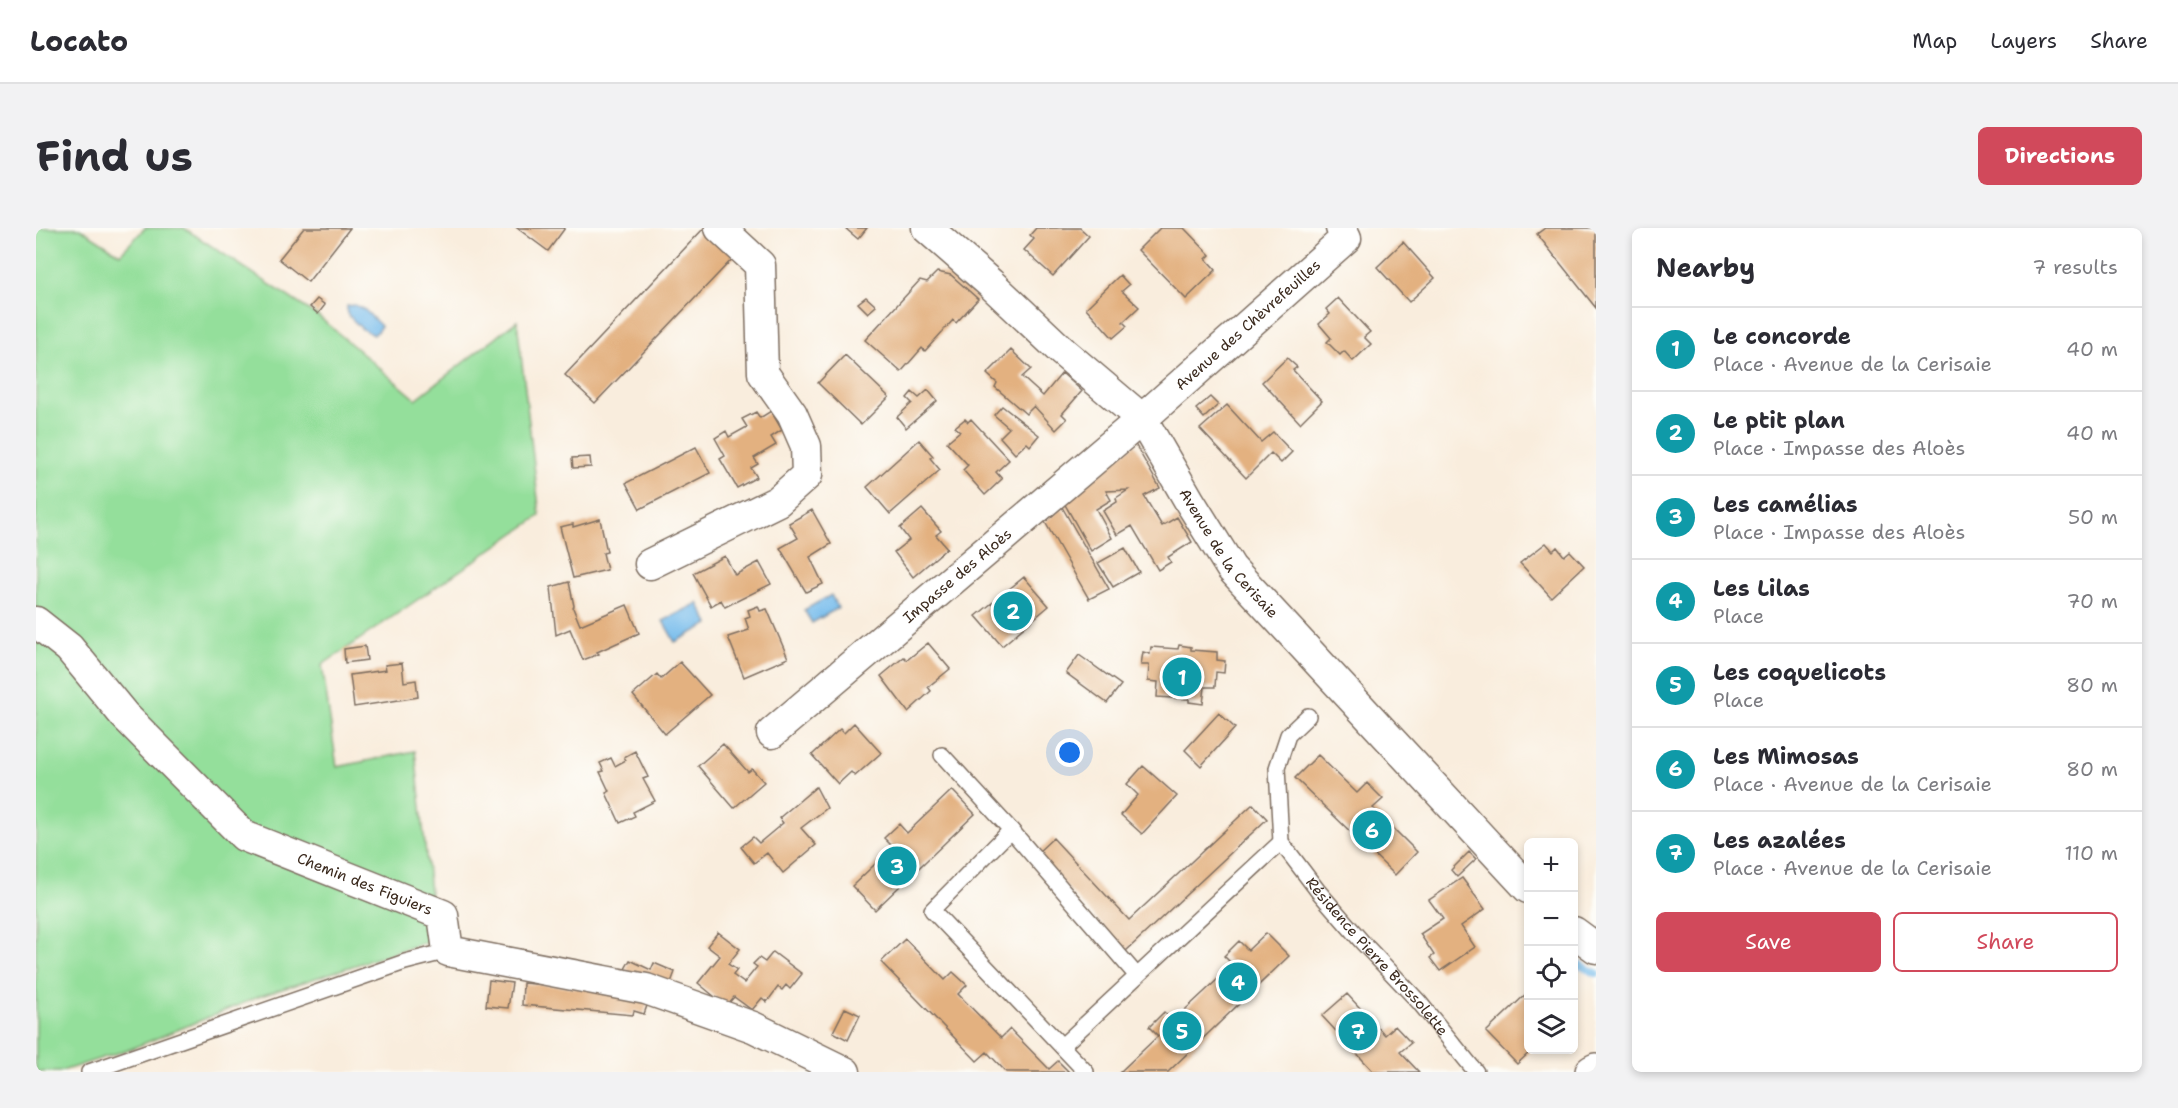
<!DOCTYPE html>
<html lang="en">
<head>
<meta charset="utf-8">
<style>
  :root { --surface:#fff; --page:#f2f2f3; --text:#2b2b33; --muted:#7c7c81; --line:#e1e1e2; --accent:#d1495b }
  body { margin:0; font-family:"Shantell Sans",sans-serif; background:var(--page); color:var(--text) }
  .controls { position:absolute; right:18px; bottom:18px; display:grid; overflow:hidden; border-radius:9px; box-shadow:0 3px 9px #0003 }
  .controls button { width:54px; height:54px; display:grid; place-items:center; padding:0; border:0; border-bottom:2px solid var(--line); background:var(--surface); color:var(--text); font:30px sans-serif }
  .you { position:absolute; left:1034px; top:525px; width:21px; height:21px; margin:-15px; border:4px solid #fff; border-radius:50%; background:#1a73e8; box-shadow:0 0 0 9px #1a73e833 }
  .badge { display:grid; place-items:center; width:39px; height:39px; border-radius:50%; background:var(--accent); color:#fff; font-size:20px; font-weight:700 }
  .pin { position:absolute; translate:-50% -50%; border:3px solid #fff; box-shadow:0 2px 6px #0006 }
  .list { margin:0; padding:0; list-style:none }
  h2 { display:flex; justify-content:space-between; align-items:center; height:78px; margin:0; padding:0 24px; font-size:26px }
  h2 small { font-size:20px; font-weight:400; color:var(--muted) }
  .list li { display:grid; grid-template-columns:39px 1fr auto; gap:18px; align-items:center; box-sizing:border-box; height:84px; padding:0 24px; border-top:2px solid var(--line) }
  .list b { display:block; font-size:22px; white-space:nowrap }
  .list p { margin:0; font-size:20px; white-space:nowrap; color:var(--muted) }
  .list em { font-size:20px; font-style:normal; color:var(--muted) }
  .actions { display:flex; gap:12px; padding:18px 24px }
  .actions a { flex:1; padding:14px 0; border:2px solid var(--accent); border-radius:9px; text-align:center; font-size:21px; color:var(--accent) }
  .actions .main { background:var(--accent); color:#fff }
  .icon { flex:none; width:33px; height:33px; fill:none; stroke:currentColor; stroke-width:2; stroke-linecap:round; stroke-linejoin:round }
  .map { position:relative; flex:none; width:1560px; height:844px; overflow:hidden; border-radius:9px }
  header { display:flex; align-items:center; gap:36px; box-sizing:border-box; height:84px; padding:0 30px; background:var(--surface); border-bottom:2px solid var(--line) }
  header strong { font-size:28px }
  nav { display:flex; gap:33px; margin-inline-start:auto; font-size:21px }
  .intro { display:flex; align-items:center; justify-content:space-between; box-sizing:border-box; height:144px; padding:0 36px }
  h1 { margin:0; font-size:42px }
  .button { padding:15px 27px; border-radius:9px; background:var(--accent); color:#fff; font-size:21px; font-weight:700 }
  main { display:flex; gap:36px; padding:0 36px }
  aside { flex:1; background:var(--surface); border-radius:9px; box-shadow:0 3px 9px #0003 }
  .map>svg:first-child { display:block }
  .green { fill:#94df9b; stroke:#68845c; stroke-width:1.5 }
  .water { fill:#74bbec; stroke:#587285; stroke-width:1.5 }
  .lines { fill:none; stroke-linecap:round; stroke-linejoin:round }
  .stream { stroke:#74bbec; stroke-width:8 }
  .building { fill:#e3b180 }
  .service-casing { stroke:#7e6e61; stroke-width:18 }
  .minor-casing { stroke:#7e6e61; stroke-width:33 }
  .secondary-casing { stroke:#7e6e61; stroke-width:36 }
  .service { stroke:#fff; stroke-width:15 }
  .minor { stroke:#fff; stroke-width:30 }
  .secondary { stroke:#fff; stroke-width:33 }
  .labels { text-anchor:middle; stroke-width:4.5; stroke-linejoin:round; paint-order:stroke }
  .street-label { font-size:15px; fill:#3b2a1e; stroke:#fdfcf7 }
</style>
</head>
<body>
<header>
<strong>Locato</strong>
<nav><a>Map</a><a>Layers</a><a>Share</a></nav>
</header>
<div class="intro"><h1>Find us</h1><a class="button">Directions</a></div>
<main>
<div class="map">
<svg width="1560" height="844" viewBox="0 0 1560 844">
  <rect width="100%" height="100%" fill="#fdfcf7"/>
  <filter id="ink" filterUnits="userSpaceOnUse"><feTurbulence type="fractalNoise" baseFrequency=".0167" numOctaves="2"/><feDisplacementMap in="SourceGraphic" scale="12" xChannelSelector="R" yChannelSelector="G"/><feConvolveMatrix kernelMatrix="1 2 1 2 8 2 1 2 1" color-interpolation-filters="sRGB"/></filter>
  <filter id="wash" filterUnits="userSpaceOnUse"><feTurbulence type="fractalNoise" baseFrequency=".008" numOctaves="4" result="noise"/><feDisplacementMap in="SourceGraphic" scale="24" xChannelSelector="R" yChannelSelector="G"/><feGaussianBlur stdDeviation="1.35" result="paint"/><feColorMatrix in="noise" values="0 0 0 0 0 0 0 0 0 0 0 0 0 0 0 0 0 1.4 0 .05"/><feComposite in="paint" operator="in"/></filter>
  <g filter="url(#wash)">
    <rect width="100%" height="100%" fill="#f9eddd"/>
    <path class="green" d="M0,0H44L84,26L109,0H148L282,88L380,171L481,93L504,288L286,437L301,539L379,523L399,711L225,768L97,820L23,844H0Z"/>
    <path class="water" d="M319,77L329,82L345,98L338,107L326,101L311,86V78Z
      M795,367L802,380L776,395L768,382Z
      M662,375L673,396L639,414L627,393Z"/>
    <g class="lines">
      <path class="stream" d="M1538,734L1560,745"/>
    </g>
    <g id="blocks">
      <path class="building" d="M268,0H314L272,54L243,31Z
        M481,0H529L512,23Z
        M668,0H676L702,25L559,175L529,147Z
        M809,0H831L822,11Z
        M1000,0H1044L1053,8L1017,48L988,22L998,11L994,7Z
        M1124,0H1148L1174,27L1170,31L1180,42L1150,71L1102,22Z
        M1509,0H1558L1560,3V80L1501,6Z
        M1367,14L1399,50L1373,74L1341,39Z
        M901,44L915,47L942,71L920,95L917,92L889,123L886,120L865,144L829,112L884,52L891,54Z
        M1084,47L1093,57L1086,63L1103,79L1087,94L1091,98L1077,110L1050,80Z
        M830,69L840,78L832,85L822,75Z
        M1302,70L1334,104L1328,109L1335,116L1317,133L1308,123L1304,127L1291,114L1295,110L1283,96L1294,86L1290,81Z
        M281,71L289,77L282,86L274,79Z
        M975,122L995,141L986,149L1007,168L1026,145L1046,163L1026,186L1031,191L1020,202L998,178L990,186L959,159L961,155L951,146Z
        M809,127L853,169L825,197L782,155Z
        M1251,130L1261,139L1257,142L1286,173L1264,195L1226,154Z
        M892,162L901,173L870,200L861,189L876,175L871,170L876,164L883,170Z
        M1174,169L1182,177L1168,190L1160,181Z
        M1191,177L1225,214L1237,204L1256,224L1245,235L1235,225L1210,250L1164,201Z
        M966,178L1003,207L994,218L991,215L979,226L964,209L973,200L958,187Z
        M735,183L746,202L735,209L740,217L718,230L722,236L715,240L721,249L701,260L684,231L689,228L679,210L690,203L693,209L711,199L706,191L720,184L724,190Z
        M929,191L932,194L935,191L973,232L960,244L966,251L949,267L927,242L932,237L911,214L924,203L919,199Z
        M883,212L897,228L894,230L904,242L854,286L831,259Z
        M1099,216L1124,260L1108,268L1126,298L1141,289L1156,314L1132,329L1135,334L1122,342L1096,298L1081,307L1067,283L1081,274L1080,270L1092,262L1070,263L1075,272L1060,281L1076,310L1055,323L1027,273Z
        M660,219L674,245L604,281L590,255Z
        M554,229L555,239L537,240L536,230Z
        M1026,279L1073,361L1053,371L1009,294Z
        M886,281L905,303L900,307L911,320L877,349L858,324L873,312L864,300Z
        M776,282L795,316L774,329L787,356L770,364L744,320L762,310L753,295Z
        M564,291L571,324L567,325L571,342L537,350L524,299L537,296V299Z
        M1510,315L1517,323L1521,319L1528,328L1534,323L1548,338L1515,369L1484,335Z
        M1089,320L1103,344L1077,359L1062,335Z
        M689,328L699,347L723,334L735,356L689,379L685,372L675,378L657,345Z
        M988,349L1013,378L966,418L940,388Z
        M533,354L538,378L537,380L544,397L591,377L603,405L561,424L563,426L547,432L534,401L520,407L515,359Z
        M722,378L724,383L731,381L752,430L708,449L692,409L713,402L709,390L714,388L712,382Z
        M892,415L914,441L892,459L895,463L872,484L845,448L868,429L871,432Z
        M1143,417L1155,419V422L1181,424V432L1189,433L1188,445L1180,444L1179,459H1169L1167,476L1153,474V471L1121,469L1122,454L1112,453L1113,437H1105L1107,424L1114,426L1115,419L1142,421Z
        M329,418L331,432L309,435L308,421Z
        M1043,427L1085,457L1071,475L1030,445Z
        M644,434L674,467L629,506L597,467L621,446L625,451Z
        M366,435L368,454L380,452L382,469L318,479L314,447L350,442L349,437Z
        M1183,485L1199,500L1165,538L1149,522Z
        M818,495L845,525L819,548L815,544L802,556L776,527L804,501L808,505Z
        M687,516L712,544L716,541L728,554L698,580L662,538Z
        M599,523L612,549L607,551L619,573L597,584L599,588L584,595L570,565L573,563L564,544L568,543L564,535L575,530L579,538L590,532L588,529Z
        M1282,527L1321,565L1331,555L1347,571L1337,580L1381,624L1359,647L1259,550Z
        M1107,538L1141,568L1106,606L1085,587L1102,567L1091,556Z
        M780,559L791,580L765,600L780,617L747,645L731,625L718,635L705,619L717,609L723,615L747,595L743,590Z
        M916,562L939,586L839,682L816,658L857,619L848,610L863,596L871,605Z
        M1217,576L1231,591L1090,723L1000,626L1017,610L1093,692Z
        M1433,624L1440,631L1421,649L1415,642Z
        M1426,650L1449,681L1425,698L1439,719L1404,743L1394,730L1398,727L1384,706L1407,691L1393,672Z
        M682,704L704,721L692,736L701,742L697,747L708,755L721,739L717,736L723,730L729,734L737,724L766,746L754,761L750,757L746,762L742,759L731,774L726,770L716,782L698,769L690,778L662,755L684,728L671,718Z
        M1230,705L1253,728L1132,844H1084L1122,808L1113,799L1128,784L1137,793L1197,737L1188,728L1203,713L1212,722Z
        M869,711L909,752L917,744L931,757L922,766L965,810L974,801L1013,841L1022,833L1033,844H970L951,824L941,833L845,734Z
        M594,732L615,742L618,735L639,744L633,760L611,753L589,741Z
        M453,752L476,755L472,780L450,778Z
        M487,755L599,765L613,772L608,786L598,783L597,787L486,777Z
        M1492,764V822H1496L1481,836L1450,804Z
        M1311,766L1349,807L1359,798L1375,815L1364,824L1383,844H1338L1286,788Z
        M809,780L824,787L812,812L797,804Z"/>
    </g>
  </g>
  <g filter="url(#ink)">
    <use href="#blocks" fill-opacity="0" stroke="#7e6e61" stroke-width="1.5"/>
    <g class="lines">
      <defs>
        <g id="service">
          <path id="s1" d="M1272,488L1252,507L1241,540L1245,614L1282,663L1327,715L1383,774L1440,844"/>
          <path d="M906,527L975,602L896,682L1050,844"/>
          <path d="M975,602L1101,748"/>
          <path d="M1026,818L1245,614"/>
          <path d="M53,844L369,734L412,723"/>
        </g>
        <g id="minor">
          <path id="s2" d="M891,0L954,55L1027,124L1106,191L1154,274L1195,340L1492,660"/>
          <path d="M614,336L742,273L771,247L770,218L756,186L727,145L724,37L684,0"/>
          <path id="s3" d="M0,394L33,420L88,487L208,608L407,687L412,723L610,761L717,799L809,844"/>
          <path id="s4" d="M736,505L1106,191L1310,10L1305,0"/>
          <path d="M1538,704L1560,720"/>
        </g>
        <path id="secondary" d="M1556,844L1560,842"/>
      </defs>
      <use href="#service" class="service-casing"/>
      <use href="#minor" class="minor-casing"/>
      <use href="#secondary" class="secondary-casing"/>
      <use href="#service" class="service"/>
      <use href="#minor" class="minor"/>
      <use href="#secondary" class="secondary"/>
    </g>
  </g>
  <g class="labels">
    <g class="street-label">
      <text dy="5" stroke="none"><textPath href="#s4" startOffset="627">Avenue des Chèvrefeuilles</textPath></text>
      <text dy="5" stroke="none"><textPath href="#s2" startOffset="448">Avenue de la Cerisaie</textPath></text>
      <text dy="5" stroke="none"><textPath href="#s4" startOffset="243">Impasse des Aloès</textPath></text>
      <text dy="5" stroke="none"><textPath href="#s3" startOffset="429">Chemin des Figuiers</textPath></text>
      <text dy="5" stroke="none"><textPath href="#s1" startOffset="286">Résidence Pierre Brossolette</textPath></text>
    </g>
  </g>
</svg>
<div class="controls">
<button>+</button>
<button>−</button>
<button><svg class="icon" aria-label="locate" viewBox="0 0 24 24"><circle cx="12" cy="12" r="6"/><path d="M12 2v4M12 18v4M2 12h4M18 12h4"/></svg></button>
<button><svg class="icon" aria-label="layers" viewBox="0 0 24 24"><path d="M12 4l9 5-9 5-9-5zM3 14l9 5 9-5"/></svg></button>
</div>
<div class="you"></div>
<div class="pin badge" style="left:1146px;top:449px;background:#0f9aa8">1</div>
<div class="pin badge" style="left:977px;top:383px;background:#0f9aa8">2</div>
<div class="pin badge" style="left:861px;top:638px;background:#0f9aa8">3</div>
<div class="pin badge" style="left:1202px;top:754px;background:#0f9aa8">4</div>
<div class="pin badge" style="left:1146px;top:803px;background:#0f9aa8">5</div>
<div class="pin badge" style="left:1336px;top:602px;background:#0f9aa8">6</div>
<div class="pin badge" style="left:1322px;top:803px;background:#0f9aa8">7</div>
</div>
<aside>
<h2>Nearby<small>7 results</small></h2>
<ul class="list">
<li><span class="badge" style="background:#0f9aa8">1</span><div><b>Le concorde</b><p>Place · Avenue de la Cerisaie</p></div><em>40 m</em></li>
<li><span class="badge" style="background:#0f9aa8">2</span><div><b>Le ptit plan</b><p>Place · Impasse des Aloès</p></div><em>40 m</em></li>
<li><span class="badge" style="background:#0f9aa8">3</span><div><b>Les camélias</b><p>Place · Impasse des Aloès</p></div><em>50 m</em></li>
<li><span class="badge" style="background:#0f9aa8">4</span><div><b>Les Lilas</b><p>Place</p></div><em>70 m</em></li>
<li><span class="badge" style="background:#0f9aa8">5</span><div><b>Les coquelicots</b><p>Place</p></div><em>80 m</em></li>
<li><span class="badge" style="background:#0f9aa8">6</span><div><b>Les Mimosas</b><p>Place · Avenue de la Cerisaie</p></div><em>80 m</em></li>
<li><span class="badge" style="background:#0f9aa8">7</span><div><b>Les azalées</b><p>Place · Avenue de la Cerisaie</p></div><em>110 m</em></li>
</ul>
<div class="actions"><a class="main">Save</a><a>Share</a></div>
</aside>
</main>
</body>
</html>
